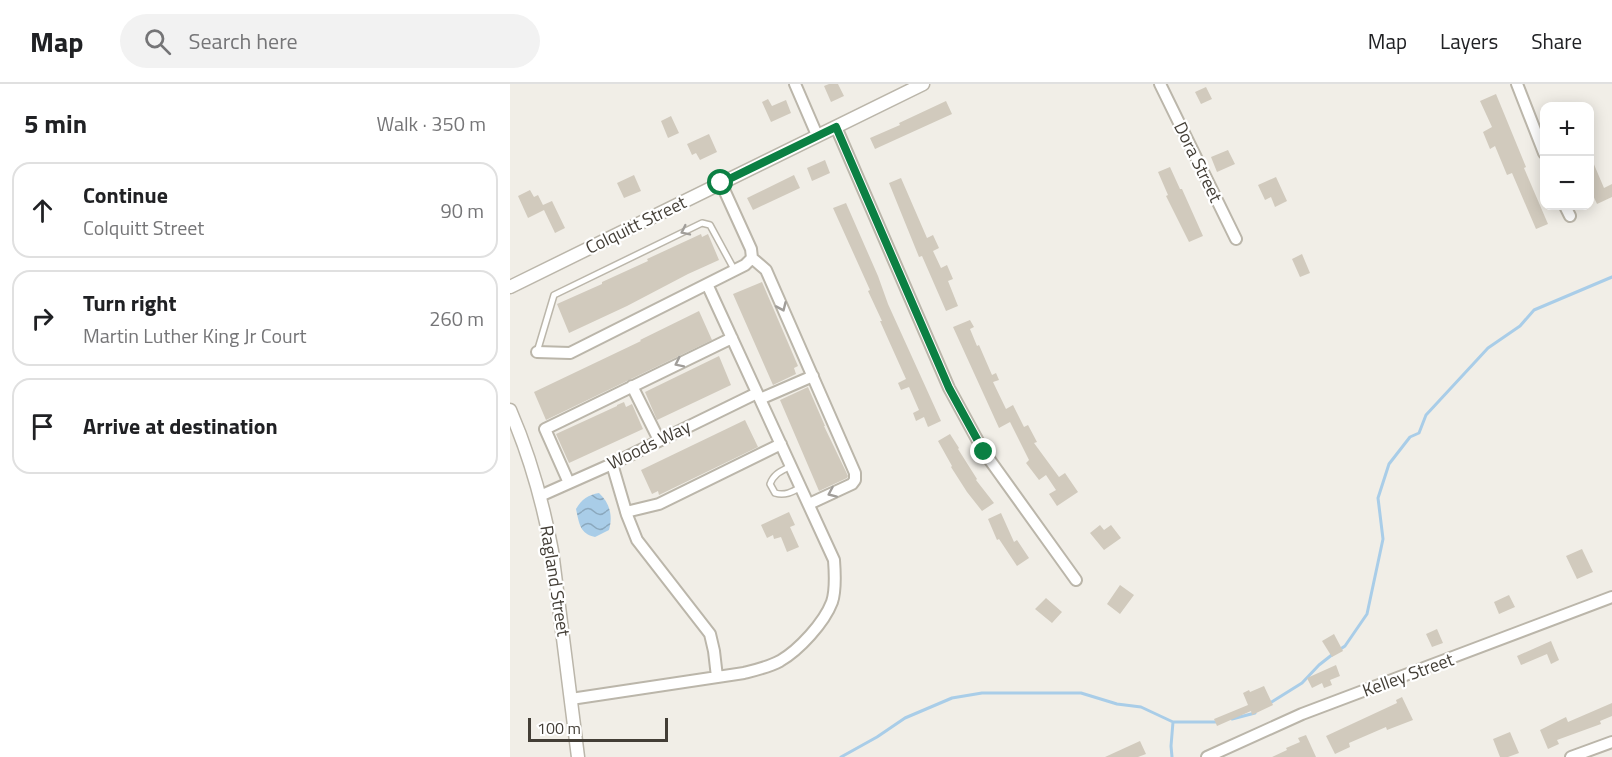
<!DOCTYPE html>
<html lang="en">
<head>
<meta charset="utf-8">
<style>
  :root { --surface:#fff; --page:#f2f2f2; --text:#202124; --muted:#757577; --line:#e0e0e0 }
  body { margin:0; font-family:"Titillium Web",sans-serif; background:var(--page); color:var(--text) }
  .controls { position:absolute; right:18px; top:18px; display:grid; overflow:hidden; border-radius:12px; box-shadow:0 3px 15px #0003 }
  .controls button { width:54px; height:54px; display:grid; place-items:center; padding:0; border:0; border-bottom:2px solid var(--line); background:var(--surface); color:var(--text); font:30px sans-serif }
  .scale { position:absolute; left:18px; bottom:15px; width:140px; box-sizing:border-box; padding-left:6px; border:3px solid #433e36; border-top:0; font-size:16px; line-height:21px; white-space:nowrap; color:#433e36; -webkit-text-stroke:4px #fff; paint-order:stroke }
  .stop { position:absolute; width:18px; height:18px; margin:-14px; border:4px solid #0b8043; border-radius:50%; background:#fff }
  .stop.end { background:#0b8043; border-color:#fff; box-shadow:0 2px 6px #0008 }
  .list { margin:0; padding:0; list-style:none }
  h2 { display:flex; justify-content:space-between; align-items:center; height:78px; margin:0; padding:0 24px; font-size:26px }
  h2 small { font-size:20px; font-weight:400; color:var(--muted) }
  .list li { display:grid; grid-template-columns:39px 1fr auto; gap:18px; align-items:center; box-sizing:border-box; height:96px; margin:0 12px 12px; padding:0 12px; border:2px solid var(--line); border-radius:18px }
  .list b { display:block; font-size:22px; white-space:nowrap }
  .list p { margin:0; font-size:20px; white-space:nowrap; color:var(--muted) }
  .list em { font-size:20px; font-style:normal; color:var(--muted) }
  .icon { flex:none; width:33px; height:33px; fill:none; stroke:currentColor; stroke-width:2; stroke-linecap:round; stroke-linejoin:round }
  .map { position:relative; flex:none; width:1102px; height:673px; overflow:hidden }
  header { display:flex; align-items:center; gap:36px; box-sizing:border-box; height:84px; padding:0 30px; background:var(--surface); border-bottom:2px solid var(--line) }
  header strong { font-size:28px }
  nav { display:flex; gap:33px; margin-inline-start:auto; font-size:21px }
  .search { width:420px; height:54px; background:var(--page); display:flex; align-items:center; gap:15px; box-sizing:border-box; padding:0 21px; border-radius:33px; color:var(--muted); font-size:22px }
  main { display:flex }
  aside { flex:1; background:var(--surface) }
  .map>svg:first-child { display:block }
  .water { fill:url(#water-waves) }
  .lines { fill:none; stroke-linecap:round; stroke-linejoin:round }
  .stream { stroke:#a9cde8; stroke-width:3 }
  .building { fill:#d1cabd }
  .service-casing { stroke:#bbb6aa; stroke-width:8 }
  .minor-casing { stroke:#bbb6aa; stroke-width:14 }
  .tertiary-casing { stroke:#bbb6aa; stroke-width:15 }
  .service { stroke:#fff; stroke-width:5 }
  .minor { stroke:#fff; stroke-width:10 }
  .tertiary { stroke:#fff; stroke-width:12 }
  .oneway { stroke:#a19e9a }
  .route { stroke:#0b8043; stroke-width:8 }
  .labels { text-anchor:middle; stroke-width:4.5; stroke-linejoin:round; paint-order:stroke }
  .street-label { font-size:18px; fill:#433e36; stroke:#fff }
</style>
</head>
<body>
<header>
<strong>Map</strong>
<div class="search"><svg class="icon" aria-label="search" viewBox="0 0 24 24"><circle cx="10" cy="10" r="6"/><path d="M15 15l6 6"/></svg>Search here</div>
<nav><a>Map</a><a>Layers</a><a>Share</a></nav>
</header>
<main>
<aside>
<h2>5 min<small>Walk · 350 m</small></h2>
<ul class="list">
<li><svg class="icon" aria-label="ahead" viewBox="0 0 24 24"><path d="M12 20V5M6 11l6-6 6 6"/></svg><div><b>Continue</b><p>Colquitt Street</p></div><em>90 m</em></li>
<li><svg class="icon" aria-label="right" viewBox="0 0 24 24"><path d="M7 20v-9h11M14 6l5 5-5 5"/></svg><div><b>Turn right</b><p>Martin Luther King Jr Court</p></div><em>260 m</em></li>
<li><svg class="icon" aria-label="arrive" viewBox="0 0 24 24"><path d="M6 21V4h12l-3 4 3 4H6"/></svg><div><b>Arrive at destination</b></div></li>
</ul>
</aside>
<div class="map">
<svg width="1102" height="673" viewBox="0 0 1102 673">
  <defs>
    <pattern id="water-waves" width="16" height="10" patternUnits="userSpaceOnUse" patternTransform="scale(1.5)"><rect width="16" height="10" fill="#a9cde8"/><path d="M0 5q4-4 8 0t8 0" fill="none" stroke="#8ba8bd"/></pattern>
  </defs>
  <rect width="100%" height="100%" fill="#f1eee7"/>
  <path class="water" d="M89,409C100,419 103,432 99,446L85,453C70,450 69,439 66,425C72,415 78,411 89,409Z"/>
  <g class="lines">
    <path class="stream" d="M829,566L835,562L857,530L873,455L868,414L879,380L900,353L909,349L916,331L978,264L1010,242L1024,226L1102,193
      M760,619L792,599L809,581L823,570
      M722,635L745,629
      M331,673L367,653L395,634L442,614L472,609H571L607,620L631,623L663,638H707
      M662,673L661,662L663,638"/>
  </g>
  <path class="building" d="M319,0H328L334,12L321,18L314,2Z
    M696,3L702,15L691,20L685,8Z
    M986,10L1016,83L1014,84L1038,140L1026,145L1002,89L997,91L985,62L980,65L973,48L982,43L970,17Z
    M258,15L262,22L276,16L281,29L261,38L252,18Z
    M436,17L442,30L365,65L360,54L390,41L389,39Z
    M161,32L169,49L158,54L151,37Z
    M199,50L207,68L190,76L186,69L182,71L177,60Z
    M718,66L725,80L707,88L701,73Z
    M1080,71L1094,104L1102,100V113L1087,120L1080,105Z
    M315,76L320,89L302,97L297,84Z
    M660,83L670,105H672L693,152L679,158L656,112L658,111L648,88Z
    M124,91L131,107L114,114L107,99Z
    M284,91L290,104L243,126L237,114Z
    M766,93L777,117L765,123L761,113L755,116L748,101Z
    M391,94L417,154L423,151L429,164L423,167L431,184L437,181L443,195L438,197L448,222L436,227L412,172L409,173L379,99Z
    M20,106L24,113L28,111L33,121L42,117L55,144L45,149L34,126L18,134L8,112Z
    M336,119L368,192L378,220L431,337L418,343L414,333L406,337L403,329L409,326L399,303L391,306L388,299L396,295L370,237H372L358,207L360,206L323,124Z
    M191,150L192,153L198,150L209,176L178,190L117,222L59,249L47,220L92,200V198L138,177L137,175Z
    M792,170L800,189L790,193L782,175Z
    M252,198L288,282L284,284L286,290L263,301L223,210Z
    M189,227L202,256L36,336L24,308L131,257L130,256Z
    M460,236L464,243L460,245L467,262L469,261L482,291L486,289L489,296L483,298L496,325L503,321L514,343L518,341L527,358L524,359L549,393L555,389L568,408L547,422L539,410L546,406L536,391L529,396L516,379L519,376L500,338L489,344L479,322L443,243Z
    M209,272L221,301L147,336L135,308Z
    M298,303L315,342H314L338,392L337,394L309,407L270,316Z
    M114,318L116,323L122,320L133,345L59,379L46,350L107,322V321Z
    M235,336L248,363L149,411L148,407L142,410L131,386Z
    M440,350L449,364L448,365L467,395L466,396L484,419L472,427L457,408L441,383L442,382L428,357Z
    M279,428L285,441L280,443L289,463L277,468L271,453L264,455L263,451L257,454L251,441Z
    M491,429L504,458L507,456L519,474L507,482L489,455L487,456L478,435Z
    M590,441L594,446L601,441L611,454L594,466L580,449Z
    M1072,465L1083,488L1067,495L1056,472Z
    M610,501L624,511L610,530L597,520Z
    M999,511L1005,523L989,530L984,518Z
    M536,514L552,528L542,539L525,525Z
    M927,545L933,559L922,563L916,550Z
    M824,550L833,567L822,573L812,557Z
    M1041,557L1049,576L1041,580L1037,570L1011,581L1007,572Z
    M826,581L830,592L820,596L822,601L814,604L812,599L802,604L797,594Z
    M754,602L763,621L742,631L741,627L707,642L704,635L738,621L733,609L739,606L740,608Z
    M892,613L903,636L877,646L876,643L839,659L840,663L825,670L816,652L887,619L886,616Z
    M1102,619V632L1090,637L1091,640L1047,656L1049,660L1038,665L1030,646L1056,633L1058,638Z
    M1000,648L1009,669L998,673H990L983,655Z
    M796,651L806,673H762L777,666L776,664L790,658L788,654Z
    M630,657L636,670L628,673H595Z"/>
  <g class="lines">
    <defs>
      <path id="service" d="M27,268L44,211L192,139L200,141L225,187
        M281,382C272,387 264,389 260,400L265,409C275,412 282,408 291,403"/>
      <path id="minor" d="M285,0L307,51
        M650,0L726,155
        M1007,0L1034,69
        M326,43L439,304L474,368L566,496
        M1055,122L1060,132
        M242,174L256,186L345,389V396L342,400L299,420
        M27,268L60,269L235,181L242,174L241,165L211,99
        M122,302L149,356
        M250,315L303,292
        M102,380L117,431L127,456L200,550L204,567L207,593
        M59,399L35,345L222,254
        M30,412L102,380L247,309
        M116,428L149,420L271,360
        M61,615L234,589C246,586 259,583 270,577C289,566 314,539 322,518C326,506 325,489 324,476L197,200
        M697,673L792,630L1102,513
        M1061,673L1102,658"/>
      <path id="tertiary" d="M0,203L413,0
        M0,326C20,372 33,419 42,467L68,673"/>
    </defs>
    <use href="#service" class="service-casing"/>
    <use href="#minor" class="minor-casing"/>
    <use href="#tertiary" class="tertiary-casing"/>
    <use href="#service" class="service"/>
    <use href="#minor" class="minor"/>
    <use href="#tertiary" class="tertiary"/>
  </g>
  <defs><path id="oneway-chevron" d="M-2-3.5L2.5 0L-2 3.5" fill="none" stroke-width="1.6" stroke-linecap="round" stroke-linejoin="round" transform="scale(1.5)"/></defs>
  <g class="oneway">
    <use href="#oneway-chevron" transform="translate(175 147) rotate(154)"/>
    <use href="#oneway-chevron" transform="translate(272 223) rotate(66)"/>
    <use href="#oneway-chevron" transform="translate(169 279) rotate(154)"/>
    <use href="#oneway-chevron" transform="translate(322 409) rotate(156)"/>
  </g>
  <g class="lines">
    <path class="route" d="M211,99L326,43L439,304L474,368"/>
  </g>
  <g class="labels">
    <g class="street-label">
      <text transform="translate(688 78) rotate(64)" y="6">Dora Street</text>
      <text transform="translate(126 141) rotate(-26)" y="6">Colquitt Street</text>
      <text transform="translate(139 361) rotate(-26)" y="6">Woods Way</text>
      <text transform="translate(45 497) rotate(81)" y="6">Ragland Street</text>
      <text transform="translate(898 591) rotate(-20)" y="6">Kelley Street</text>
    </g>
  </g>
</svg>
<div class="controls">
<button>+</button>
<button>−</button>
</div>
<div class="scale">100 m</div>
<div class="stop" style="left:211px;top:99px"></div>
<div class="stop end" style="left:474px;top:368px"></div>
</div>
</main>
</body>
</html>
